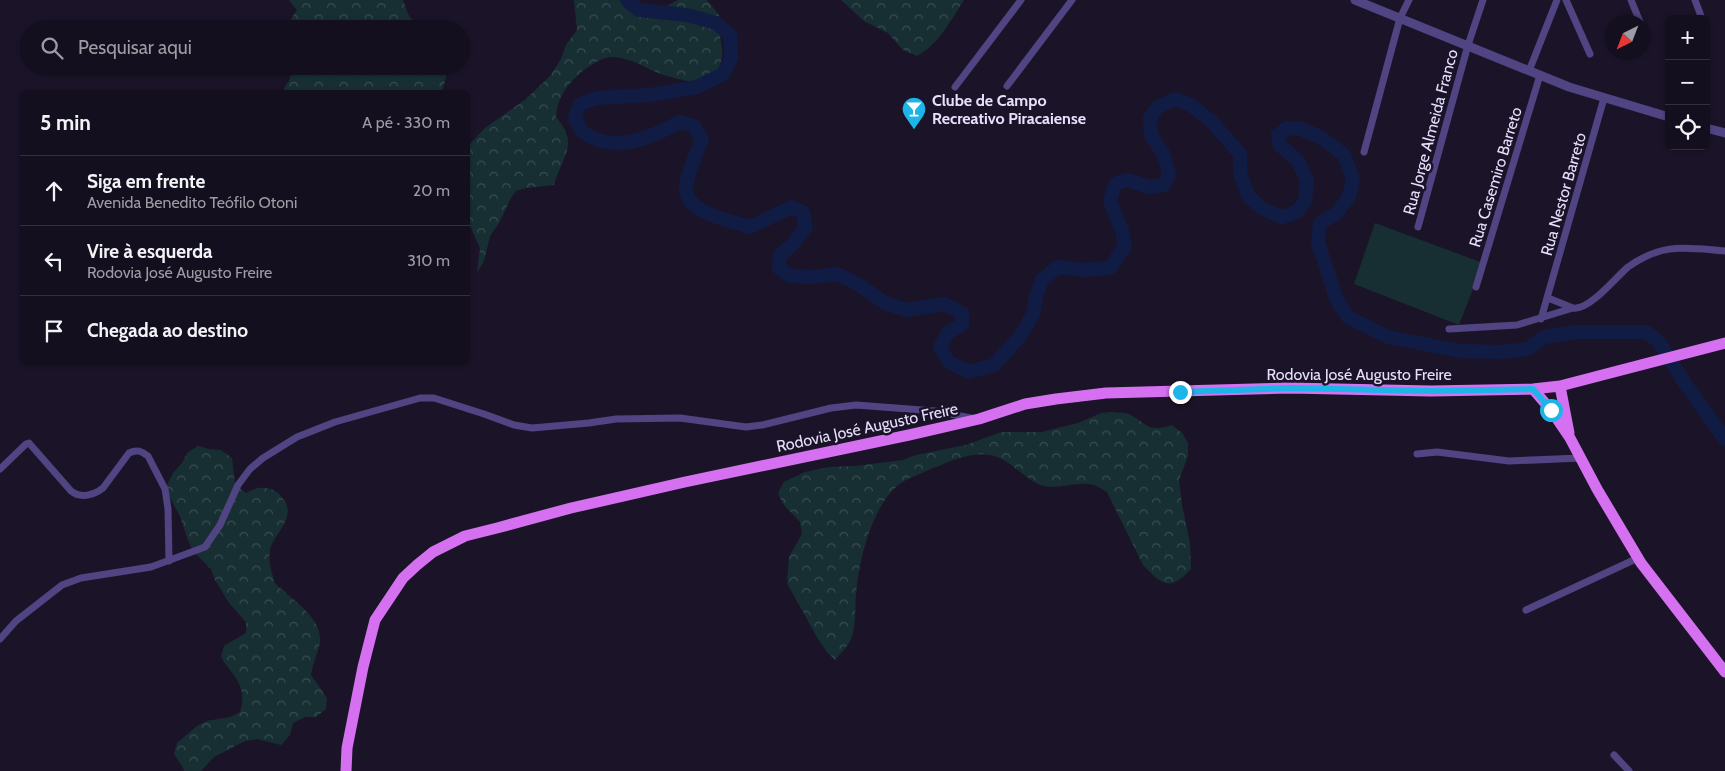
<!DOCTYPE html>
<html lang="pt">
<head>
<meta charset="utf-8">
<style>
  :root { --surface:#140f1f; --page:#211d2c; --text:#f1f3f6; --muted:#9d9ca4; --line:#332f3d }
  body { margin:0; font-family:Cabin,sans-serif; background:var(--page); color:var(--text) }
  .controls { position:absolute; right:15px; top:15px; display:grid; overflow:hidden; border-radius:8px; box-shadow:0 1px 4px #0004 }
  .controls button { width:45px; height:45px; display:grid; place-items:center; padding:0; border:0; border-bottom:1px solid var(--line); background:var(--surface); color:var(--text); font:25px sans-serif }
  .compass { position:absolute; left:1605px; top:15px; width:45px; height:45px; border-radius:50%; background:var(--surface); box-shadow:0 1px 4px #0004; rotate:222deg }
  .stop { position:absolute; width:15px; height:15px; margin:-11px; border:4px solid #1fb4e8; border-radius:50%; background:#fff }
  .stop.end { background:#1fb4e8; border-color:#fff; box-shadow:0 1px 5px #0008 }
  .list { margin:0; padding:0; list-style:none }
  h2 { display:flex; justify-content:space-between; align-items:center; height:65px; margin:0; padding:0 20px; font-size:21px }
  h2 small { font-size:16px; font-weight:400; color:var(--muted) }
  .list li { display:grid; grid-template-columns:32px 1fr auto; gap:15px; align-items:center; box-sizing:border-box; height:70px; padding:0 20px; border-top:1px solid var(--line) }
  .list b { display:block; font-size:19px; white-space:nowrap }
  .list p { margin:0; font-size:16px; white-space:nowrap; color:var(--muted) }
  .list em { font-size:16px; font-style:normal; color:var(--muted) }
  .icon { flex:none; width:28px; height:28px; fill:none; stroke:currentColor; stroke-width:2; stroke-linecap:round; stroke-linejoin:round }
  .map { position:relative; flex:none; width:1725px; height:771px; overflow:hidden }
  .search { position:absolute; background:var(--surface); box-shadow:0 1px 4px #0004; left:20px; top:20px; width:450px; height:55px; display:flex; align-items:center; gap:12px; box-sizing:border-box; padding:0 18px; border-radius:28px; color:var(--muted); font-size:19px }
  .panel { position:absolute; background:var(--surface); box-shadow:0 1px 4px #0004; left:20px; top:90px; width:450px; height:275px; border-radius:8px }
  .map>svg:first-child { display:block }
  .forest { fill:url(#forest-crowns) }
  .pitch { fill:#172f33 }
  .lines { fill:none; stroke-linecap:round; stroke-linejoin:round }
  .river { stroke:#111c45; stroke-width:14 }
  .minor { stroke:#504483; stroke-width:7 }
  .tertiary { stroke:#504483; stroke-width:9 }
  .primary { stroke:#d571f0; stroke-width:11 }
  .route { stroke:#1fb4e8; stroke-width:6 }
  .labels { text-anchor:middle; stroke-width:5; stroke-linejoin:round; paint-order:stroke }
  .poi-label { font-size:16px; font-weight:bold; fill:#e7dffc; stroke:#1b1429; text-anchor:start }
  .street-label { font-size:16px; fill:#e7dffc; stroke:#1b1429 }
</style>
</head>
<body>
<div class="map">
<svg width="1725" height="771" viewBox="0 0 1725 771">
  <defs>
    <pattern id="forest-crowns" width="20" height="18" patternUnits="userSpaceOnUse" patternTransform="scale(1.25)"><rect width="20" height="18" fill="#172f33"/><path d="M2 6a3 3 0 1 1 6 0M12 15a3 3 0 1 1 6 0" fill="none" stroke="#394d51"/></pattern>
  </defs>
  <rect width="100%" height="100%" fill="#1b1429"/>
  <path class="forest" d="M289,0H403L408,14L419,29H288L289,22L297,10Z
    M574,0H624L623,4L627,10L641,15H649L678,0H707L719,15L722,24C717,37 723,42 722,55C722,64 716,73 713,81C694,84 674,79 656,72C643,66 627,57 613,57C601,57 585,68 576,77C564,88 557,101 556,117C580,146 562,155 554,185L526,188L516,191L512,196L499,223L490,236L484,261L477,273L480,248L471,228L468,226V146L485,128L526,99L550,76L561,59L566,45L577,30Z
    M841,0H964C950,21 939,44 917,56L903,50L888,33L864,21Z
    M294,66H445L448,69L442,92H285L284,88L289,81Z
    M1113,412C1118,413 1124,412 1129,414C1148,424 1147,433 1172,425L1182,433L1188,443V456L1179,480L1182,505L1190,543L1191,569C1170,592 1162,585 1143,565L1107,492C1103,490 1098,486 1094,485C1075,480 1056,492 1038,484C1021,476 1009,458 990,455C970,451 948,462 931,469C920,474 906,478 897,486C871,509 859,560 856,594C855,608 856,626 851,639C848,647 840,653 835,660L827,652L818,639L787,583L789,557L802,534L800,522L783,504L778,493L784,482L805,472L829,467L855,466L903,460L916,455L966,445L1001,432H1042L1078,423L1101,413Z
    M198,446L209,449L221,450L232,458L235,485L246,493C257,487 263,486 275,491C279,493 280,495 283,499C298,517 273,534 270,550C268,561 271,570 274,580C275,585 280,588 284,591C298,604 319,618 320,638C321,647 312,664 311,675L327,698L326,709L316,717H305L293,723L290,735L281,745L257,739L245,741L214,757L201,771H185L174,754L177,743L197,726L207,721L230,717L240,712C248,685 234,678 221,657L224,646L246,633V622L229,603L215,580L211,569L193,551L188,540L180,516L169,496L167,485L173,473L182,463L187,453Z"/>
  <path class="pitch" d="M1375,223L1483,263L1459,325L1354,284Z"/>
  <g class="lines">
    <path class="river" d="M627,0L639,10L687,15L716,23L730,35L731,58L723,74L697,87L650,95L597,98L580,104L575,118C577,122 579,129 583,132C613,155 652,137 680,122L694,126L702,140C696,154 688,171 686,187C684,213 732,221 750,227L792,207L803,212L806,227L793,244L780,255L779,268L790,276L812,277L837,274L856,283L887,304L907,310L944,304L962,313V324L948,333L940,347L949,362L969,372L994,365L1021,335L1033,314L1036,296L1042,280L1058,267L1084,270L1110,268L1125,246L1122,231L1110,201L1115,184L1127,180L1150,187L1164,185L1169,174L1164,155L1151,135L1150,118L1158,107L1175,99L1191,105L1213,123L1240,154V172L1248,196L1263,209L1282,217L1297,212L1305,201L1307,181L1298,161L1280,145L1278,135L1287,128L1301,129L1322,138L1344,155L1353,179L1349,197L1337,213L1320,223L1318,242L1337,301L1348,317L1388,337L1460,351L1502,352L1528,349L1544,337L1575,332H1646L1659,342L1684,382L1725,439"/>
    <path class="minor" d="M1566,0L1590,54
      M1631,0L1640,22
      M1695,0L1701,16
      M1642,30L1644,35
      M1529,71L1557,0
      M1007,86L1072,0
      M955,87L1021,0
      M1364,152L1400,18L1409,0
      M1418,227L1468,45L1483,0
      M1476,287L1540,75
      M1548,298L1573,308
      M1541,319L1604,98
      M1449,329L1517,325L1573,308C1589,311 1616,277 1628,267C1663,242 1686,248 1725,251
      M1417,454L1437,452L1509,461L1581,458
      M0,469L26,444L29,443L71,491C81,499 94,495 103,488L129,453C137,449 141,451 148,456L165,489L168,509L169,561
      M1526,610L1638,558
      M0,639L16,621L62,585L81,578L151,567L205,547L220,525L238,485L250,469L263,458L297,437L335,422L420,398H434L484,414L514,425L532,428L589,423L616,419L680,418L746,427L762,425L831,408L856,405L935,411L971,418
      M1614,755L1629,771"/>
    <path class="tertiary" d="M1355,0L1569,87L1669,117
      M1706,128L1725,133"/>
    <path class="primary" d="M1560,386L1569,433
      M1533,389L1551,410L1570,438L1597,489L1641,563L1725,672
      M346,771L347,748L363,667L375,620L403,578L417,565L433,552L465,536L497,528L571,508L685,482L909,435L979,419L1025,404L1056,399L1106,393L1290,388L1431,391L1533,389L1560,386L1725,343"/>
  </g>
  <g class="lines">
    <path class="route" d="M1180,392L1290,388L1431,391L1533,389L1551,410"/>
  </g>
  <defs>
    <symbol id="bar-pin" viewBox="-11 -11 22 30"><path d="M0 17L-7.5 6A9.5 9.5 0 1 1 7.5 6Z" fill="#1fb4e8" stroke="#1b1429"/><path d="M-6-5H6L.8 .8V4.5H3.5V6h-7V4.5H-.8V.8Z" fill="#fff"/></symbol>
  </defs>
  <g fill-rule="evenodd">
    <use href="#bar-pin" x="900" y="95" width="28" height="38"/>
  </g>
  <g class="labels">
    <g class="poi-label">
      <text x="932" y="106">Clube de Campo<tspan x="932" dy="18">Recreativo Piracaiense</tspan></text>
    </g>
    <g class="street-label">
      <text transform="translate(1430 132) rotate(-75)" y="6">Rua Jorge Almeida Franco</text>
      <text transform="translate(1495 177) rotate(-73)" y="6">Rua Casemiro Barreto</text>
      <text transform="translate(1563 194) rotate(-74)" y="6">Rua Nestor Barreto</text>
      <text x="1359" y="380">Rodovia José Augusto Freire</text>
      <text transform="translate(867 427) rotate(-12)" y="6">Rodovia José Augusto Freire</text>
    </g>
  </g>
</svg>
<div class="controls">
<button>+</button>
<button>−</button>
<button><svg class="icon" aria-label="locate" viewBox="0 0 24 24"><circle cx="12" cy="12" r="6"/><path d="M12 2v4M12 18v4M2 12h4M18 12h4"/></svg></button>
</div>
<svg class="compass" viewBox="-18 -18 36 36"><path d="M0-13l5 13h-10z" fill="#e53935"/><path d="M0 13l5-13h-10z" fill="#9d9ca4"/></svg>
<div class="stop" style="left:1551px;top:410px"></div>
<div class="stop end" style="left:1180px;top:392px"></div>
<div class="search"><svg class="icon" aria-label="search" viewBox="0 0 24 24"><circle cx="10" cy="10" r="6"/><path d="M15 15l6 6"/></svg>Pesquisar aqui</div>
<section class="panel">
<h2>5 min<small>A pé · 330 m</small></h2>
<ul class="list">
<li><svg class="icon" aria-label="ahead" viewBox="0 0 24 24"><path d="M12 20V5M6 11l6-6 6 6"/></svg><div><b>Siga em frente</b><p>Avenida Benedito Teófilo Otoni</p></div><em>20 m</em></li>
<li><svg class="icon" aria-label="left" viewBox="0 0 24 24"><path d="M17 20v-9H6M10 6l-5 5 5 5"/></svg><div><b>Vire à esquerda</b><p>Rodovia José Augusto Freire</p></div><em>310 m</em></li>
<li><svg class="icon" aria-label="arrive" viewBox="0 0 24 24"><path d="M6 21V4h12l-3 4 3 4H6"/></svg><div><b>Chegada ao destino</b></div></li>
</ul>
</section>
</div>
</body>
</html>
